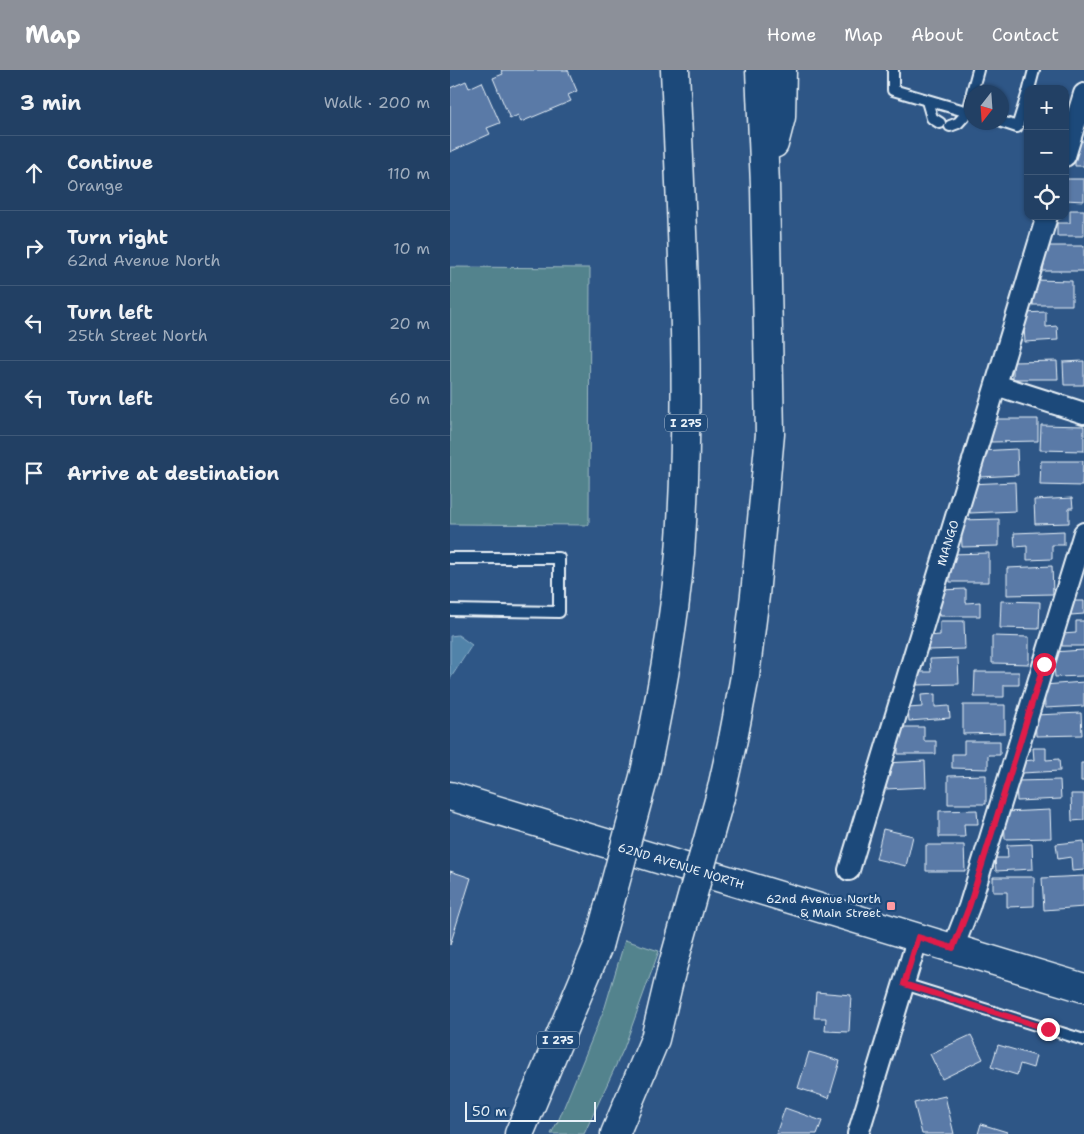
<!DOCTYPE html>
<html lang="en">
<head>
<meta charset="utf-8">
<style>
  :root { --surface:#224064; --page:#2e4b6d; --text:#f1f3f6; --muted:#a2afbf; --line:#3f5978; --accent:#8c9099 }
  body { margin:0; font-family:"Shantell Sans",sans-serif; background:var(--page); color:var(--text) }
  .controls { position:absolute; right:15px; top:15px; display:grid; overflow:hidden; border-radius:10px; box-shadow:0 1px 4px #0004 }
  .controls button { width:45px; height:45px; display:grid; place-items:center; padding:0; border:0; border-bottom:1px solid var(--line); background:var(--surface); color:var(--text); font:25px sans-serif }
  .compass { position:absolute; left:514px; top:15px; width:45px; height:45px; border-radius:50%; background:var(--surface); box-shadow:0 1px 4px #0004; rotate:197deg }
  .scale { position:absolute; left:15px; bottom:12px; width:131px; box-sizing:border-box; padding-left:5px; border:2px solid #e8f1f8; border-top:0; font-size:14px; line-height:18px; white-space:nowrap; color:#e8f1f8; -webkit-text-stroke:4px #1f4a7a; paint-order:stroke }
  .stop { position:absolute; width:15px; height:15px; margin:-11px; border:4px solid #e11d48; border-radius:50%; background:#fff }
  .stop.end { background:#e11d48; border-color:#fff; box-shadow:0 1px 5px #0008 }
  .list { margin:0; padding:0; list-style:none }
  h2 { display:flex; justify-content:space-between; align-items:center; height:65px; margin:0; padding:0 20px; font-size:21px }
  h2 small { font-size:16px; font-weight:400; color:var(--muted) }
  .list li { display:grid; grid-template-columns:32px 1fr auto; gap:15px; align-items:center; box-sizing:border-box; height:75px; padding:0 20px; border-top:1px solid var(--line) }
  .list b { display:block; font-size:19px; white-space:nowrap }
  .list p { margin:0; font-size:16px; white-space:nowrap; color:var(--muted) }
  .list em { font-size:16px; font-style:normal; color:var(--muted) }
  .icon { flex:none; width:28px; height:28px; fill:none; stroke:currentColor; stroke-width:2; stroke-linecap:round; stroke-linejoin:round }
  .map { position:relative; flex:none; width:634px; height:1064px; overflow:hidden }
  header { display:flex; align-items:center; gap:30px; box-sizing:border-box; height:70px; padding:0 25px; background:var(--accent); color:#fff }
  header strong { font-size:24px }
  nav { display:flex; gap:28px; margin-inline-start:auto; font-size:18px }
  main { display:flex }
  aside { flex:1; background:var(--surface) }
  .map>svg:first-child { display:block }
  .green { fill:#53838d; stroke:#9ebac2 }
  .water { fill:#5183a9; stroke:#8dafc9 }
  .building { fill:#5a7aa7; stroke:#e8f1f8 }
  .lines { fill:none; stroke-linecap:round; stroke-linejoin:round }
  .lane-casing { stroke:#e8f1f8; stroke-width:14 }
  .street-casing { stroke:#e8f1f8; stroke-width:24 }
  .secondary-casing { stroke:#e8f1f8; stroke-width:31 }
  .highway-casing { stroke:#e8f1f8; stroke-width:31 }
  .lane { stroke:#1f4a7a; stroke-width:10 }
  .street { stroke:#1f4a7a; stroke-width:20 }
  .secondary { stroke:#1f4a7a; stroke-width:28 }
  .highway { stroke:#1f4a7a; stroke-width:28 }
  .highway-bridge-casing { stroke:#e8f1f8; stroke-width:31; stroke-linecap:butt }
  .highway-bridge { stroke:#1f4a7a; stroke-width:28 }
  .route { stroke:#e11d48; stroke-width:6 }
  .poi-dot { fill:#ff9aa2; stroke:#1f4a7a; stroke-width:2 }
  .labels { text-anchor:middle; stroke-width:4.5; stroke-linejoin:round; paint-order:stroke }
  .shield { fill:#1f4a7a; stroke:#acbfd2; stroke-width:1 }
  .shield-label { font-size:11px; font-weight:bold; fill:#e8f1f8 }
  .street-label { font-size:12px; fill:#e8f1f8; stroke:#1f4a7a }
  .poi-label { font-size:12px; fill:#e8f1f8; stroke:#1f4a7a; text-anchor:end }
</style>
</head>
<body>
<header>
<strong>Map</strong>
<nav><a>Home</a><a>Map</a><a>About</a><a>Contact</a></nav>
</header>
<main>
<aside>
<h2>3 min<small>Walk · 200 m</small></h2>
<ul class="list">
<li><svg class="icon" aria-label="ahead" viewBox="0 0 24 24"><path d="M12 20V5M6 11l6-6 6 6"/></svg><div><b>Continue</b><p>Orange</p></div><em>110 m</em></li>
<li><svg class="icon" aria-label="right" viewBox="0 0 24 24"><path d="M7 20v-9h11M14 6l5 5-5 5"/></svg><div><b>Turn right</b><p>62nd Avenue North</p></div><em>10 m</em></li>
<li><svg class="icon" aria-label="left" viewBox="0 0 24 24"><path d="M17 20v-9H6M10 6l-5 5 5 5"/></svg><div><b>Turn left</b><p>25th Street North</p></div><em>20 m</em></li>
<li><svg class="icon" aria-label="left" viewBox="0 0 24 24"><path d="M17 20v-9H6M10 6l-5 5 5 5"/></svg><div><b>Turn left</b></div><em>60 m</em></li>
<li><svg class="icon" aria-label="arrive" viewBox="0 0 24 24"><path d="M6 21V4h12l-3 4 3 4H6"/></svg><div><b>Arrive at destination</b></div></li>
</ul>
</aside>
<div class="map">
<svg width="634" height="1064" viewBox="0 0 634 1064">
  <rect width="100%" height="100%" fill="#2e5686"/>
  <filter id="ink" filterUnits="userSpaceOnUse"><feTurbulence type="fractalNoise" baseFrequency=".02" numOctaves="2"/><feDisplacementMap in="SourceGraphic" scale="10" xChannelSelector="R" yChannelSelector="G"/><feConvolveMatrix kernelMatrix="1 2 1 2 8 2 1 2 1" color-interpolation-filters="sRGB"/></filter>
  <g filter="url(#ink)">
    <path class="green" d="M0,197L140,198L139,455L0,454Z
      M175,870L209,881L174,978L134,1064H101L109,1049L155,937Z"/>
    <path class="water" d="M8,565L22,575L0,609V566Z"/>
    <path class="building" d="M51,0H118L127,21L118,25L121,31L71,52L68,45L60,49L43,8L53,4Z
      M16,11L19,18L32,12L50,53L37,58L40,64L0,82V18Z
      M634,71V96H625V72Z
      M615,109H634V131L615,130Z
      M620,140H634V166H607V153H620Z
      M593,176H634V201H593Z
      M584,210L622,211V235H583Z
      M596,242V257L607,256L608,270L575,272L573,243Z
      M607,291L608,309H563V292Z
      M634,291V315H614L613,292Z
      M541,349H588V371L541,372Z
      M591,355L634,356V381L590,380Z
      M567,379L568,405L530,407L529,381Z
      M591,391H633L632,416L590,415Z
      M565,412L566,441L520,443L519,414Z
      M622,428L623,438H619V453L585,454L584,430Z
      M549,449V476L512,477L511,450Z
      M614,461V475H602V489L577,490V476L565,477L564,463Z
      M539,483V512H500L499,484Z
      M602,496L603,524L557,525V498Z
      M516,519V533L530,532V546H489V520Z
      M551,531L590,532L589,559L550,558Z
      M621,531H634V544L621,545Z
      M490,551H514L515,579L478,580V566L490,565Z
      M626,551H634V576H612V564L626,563Z
      M542,566L579,567V594L542,593Z
      M634,580V606L605,607L603,582Z
      M508,588L509,614L467,615V602H481L480,589Z
      M525,602H569V615H554V627H524Z
      M634,612V636L595,638L594,615Z
      M485,624V637L499,636L500,648L459,651L458,638L472,637L471,625Z
      M513,635H555V663L513,664Z
      M631,643L632,665L586,666L585,645Z
      M448,657H474V671H486V684H448Z
      M514,671H550V685H538V699L502,698V684H514Z
      M583,678H596V690L609,689L610,701L572,703L571,691L584,690Z
      M475,691L476,717L436,719L435,693Z
      M631,693H634V711H631Z
      M536,705V734H498V706Z
      M610,710L611,729L567,731L566,711Z
      M621,724H634V750L622,751Z
      M527,740L528,754H514L515,767H489V741Z
      M600,740L601,768L555,769L554,742Z
      M433,759L463,766L456,796L426,789Z
      M634,771V800L622,801L621,787L608,789L606,774Z
      M582,774L583,799L546,801L545,788H558L557,775Z
      M476,775H514L515,801H476Z
      M0,801L21,808L0,875Z
      M634,806V837L594,840L592,808Z
      M543,807H584V836L557,837V822H543Z
      M366,922L401,925L399,962L375,961L376,948H364Z
      M521,965L533,989L492,1009L480,984Z
      M548,975L586,986L583,998L570,994L567,1005L541,997Z
      M359,982L390,991L379,1028L348,1018Z
      M495,1026L504,1064H472L464,1033Z
      M335,1038L372,1051L367,1064H326Z
      M531,1054L557,1062V1064H528Z"/>
    <g class="lines">
      <defs>
        <path id="lane" d="M443,0V20L518,42L522,26
          M579,19L584,0
          M522,22L528,0
          M477,31L482,48L490,53
          M552,52L567,57L578,22
          M500,56L508,53L518,42L522,43
          M0,488H109V542L0,540
          M454,914L634,970"/>
        <path id="street" d="M615,86L634,24
          M546,315L634,343
          M399,800L597,146
          M503,878L519,837L634,463
          M408,1064L468,867"/>
        <path id="secondary" d="M0,726L634,918"/>
        <path id="highway" d="M324,74L331,47L332,0
          M195,703C210,630 224,557 230,483C242,322 232,161 225,0
          M270,727L283,669L295,606L305,525L320,364L315,115L310,0
          M69,1064L148,876
          M165,1064L205,969L221,902"/>
      </defs>
      <use href="#lane" class="lane-casing"/>
      <use href="#street" class="street-casing"/>
      <use href="#secondary" class="secondary-casing"/>
      <use href="#highway" class="highway-casing"/>
      <use href="#lane" class="lane"/>
      <use href="#street" class="street"/>
      <use href="#secondary" class="secondary"/>
      <use href="#highway" class="highway"/>
      <defs>
        <path id="highway-bridge" d="M148,876L195,703
          M221,902L270,727"/>
      </defs>
      <use href="#highway-bridge" class="highway-bridge-casing"/>
      <use href="#highway-bridge" class="highway-bridge"/>
    </g>
  </g>
  <g class="lines" filter="url(#ink)">
    <path class="route" d="M594,594L519,837L503,878L468,867L454,914L598,959"/>
  </g>
  <rect class="poi-dot" x="436" y="831" width="10" height="10" rx="2.5"/>
  <g class="labels">
    <g class="shield">
      <rect x="215" y="344.5" width="42" height="17" rx="4"/>
      <rect x="87" y="961.5" width="42" height="17" rx="4"/>
    </g>
    <g class="shield-label">
      <text x="236" y="357">I 275</text>
      <text x="108" y="974">I 275</text>
    </g>
    <g class="street-label">
      <text transform="translate(498 473) rotate(-73)" y="4">MANGO</text>
      <text transform="translate(231 796) rotate(17)" y="4">62ND AVENUE NORTH</text>
    </g>
    <g class="poi-label">
      <text x="431" y="833">62nd Avenue North<tspan x="431" dy="14">&amp; Main Street</tspan></text>
    </g>
  </g>
</svg>
<div class="controls">
<button>+</button>
<button>−</button>
<button><svg class="icon" aria-label="locate" viewBox="0 0 24 24"><circle cx="12" cy="12" r="6"/><path d="M12 2v4M12 18v4M2 12h4M18 12h4"/></svg></button>
</div>
<svg class="compass" viewBox="-18 -18 36 36"><path d="M0-13l5 13h-10z" fill="#e53935"/><path d="M0 13l5-13h-10z" fill="#a2afbf"/></svg>
<div class="scale">50 m</div>
<div class="stop" style="left:594px;top:594px"></div>
<div class="stop end" style="left:598px;top:959px"></div>
</div>
</main>
</body>
</html>
